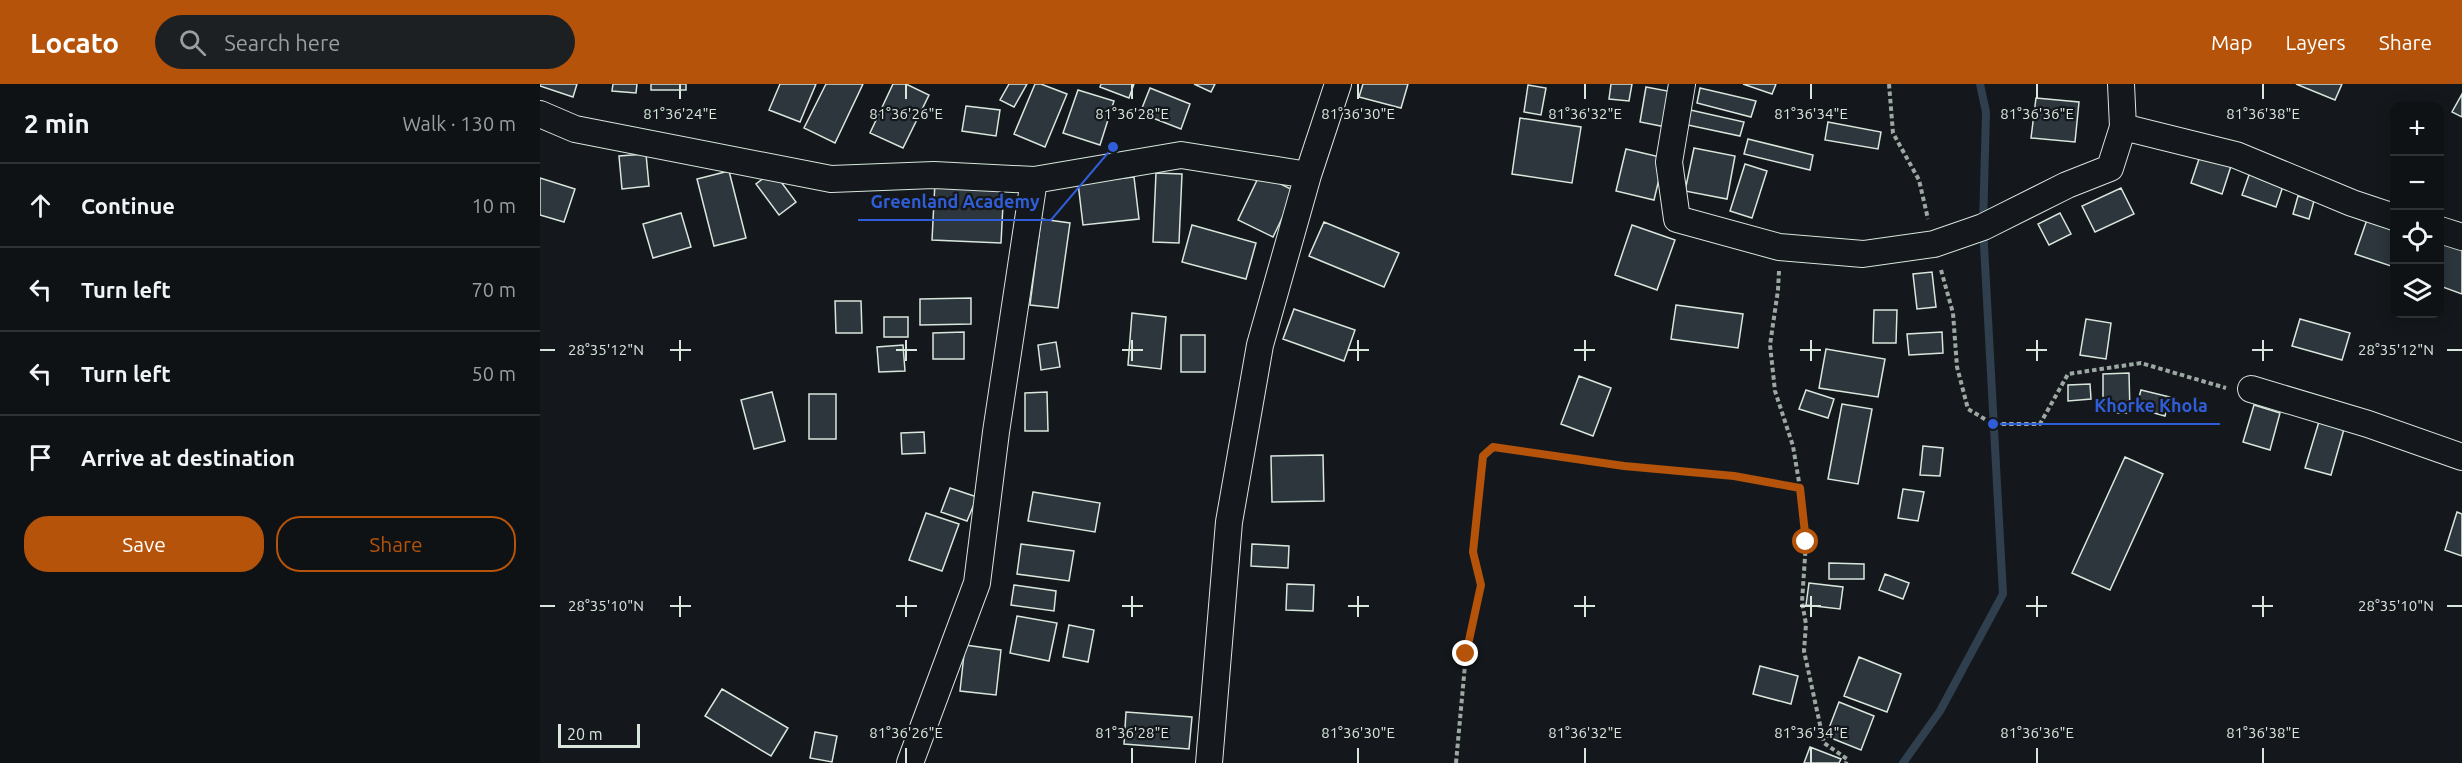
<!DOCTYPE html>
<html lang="en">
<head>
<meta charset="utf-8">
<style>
  :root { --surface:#0f1215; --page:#1d2022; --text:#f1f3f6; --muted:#9b9ea0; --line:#2f3234; --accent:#b45309 }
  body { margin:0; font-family:Ubuntu,sans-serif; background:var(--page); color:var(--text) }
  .controls { position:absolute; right:18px; top:18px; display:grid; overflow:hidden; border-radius:12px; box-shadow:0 3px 15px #0003 }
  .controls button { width:54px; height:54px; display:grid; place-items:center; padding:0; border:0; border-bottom:2px solid var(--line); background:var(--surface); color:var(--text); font:30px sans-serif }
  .scale { position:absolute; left:18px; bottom:15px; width:82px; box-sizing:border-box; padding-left:6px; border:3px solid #d8e6dc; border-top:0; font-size:16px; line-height:21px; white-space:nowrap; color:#d8e6dc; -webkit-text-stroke:4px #14181c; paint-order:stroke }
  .stop { position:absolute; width:18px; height:18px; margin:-14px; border:4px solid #b45309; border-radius:50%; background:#fff }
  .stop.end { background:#b45309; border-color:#fff; box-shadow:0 2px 6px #0008 }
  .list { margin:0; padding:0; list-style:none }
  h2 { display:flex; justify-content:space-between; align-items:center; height:78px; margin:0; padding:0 24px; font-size:26px }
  h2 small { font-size:20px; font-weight:400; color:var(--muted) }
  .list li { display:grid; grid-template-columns:39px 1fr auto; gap:18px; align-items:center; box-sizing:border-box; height:84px; padding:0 24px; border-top:2px solid var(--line) }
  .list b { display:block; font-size:22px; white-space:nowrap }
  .list em { font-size:20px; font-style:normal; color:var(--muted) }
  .actions { display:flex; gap:12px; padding:18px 24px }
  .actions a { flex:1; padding:14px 0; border:2px solid var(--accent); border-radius:24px; text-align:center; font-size:21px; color:var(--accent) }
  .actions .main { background:var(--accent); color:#fff }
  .icon { flex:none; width:33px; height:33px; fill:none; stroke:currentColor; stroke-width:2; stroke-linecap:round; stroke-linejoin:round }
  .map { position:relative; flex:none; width:1922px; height:679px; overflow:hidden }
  header { display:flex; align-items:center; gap:36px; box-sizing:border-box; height:84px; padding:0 30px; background:var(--accent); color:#fff }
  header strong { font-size:28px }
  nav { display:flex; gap:33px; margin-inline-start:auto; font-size:21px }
  .search { width:420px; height:54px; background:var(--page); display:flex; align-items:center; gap:15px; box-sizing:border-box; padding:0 21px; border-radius:33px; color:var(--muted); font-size:22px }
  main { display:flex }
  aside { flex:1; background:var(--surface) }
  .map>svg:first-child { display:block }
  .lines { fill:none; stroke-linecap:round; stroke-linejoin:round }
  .stream { stroke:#2f3f4d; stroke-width:8 }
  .building { fill:#2c363c; stroke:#d8e6dc; stroke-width:1.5 }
  .minor-casing { stroke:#d8e6dc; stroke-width:28 }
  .path { stroke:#9da8a2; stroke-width:4; stroke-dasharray:4.5 3; stroke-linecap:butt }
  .minor { stroke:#14181c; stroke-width:26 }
  .route { stroke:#b45309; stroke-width:8 }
  .ticks { fill:none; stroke:#d8e6dc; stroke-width:2 }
  .ticks-label { font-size:15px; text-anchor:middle; fill:#d8e6dc; stroke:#14181c; stroke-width:4.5; stroke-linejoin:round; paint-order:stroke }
  .leader { fill:none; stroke:#305dd8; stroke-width:2 }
  .callout-dot { fill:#305dd8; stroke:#14181c; stroke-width:2 }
  .callout-label { font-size:18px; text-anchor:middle; font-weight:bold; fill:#305dd8; stroke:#14181c; stroke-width:4.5; stroke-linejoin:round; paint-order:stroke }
</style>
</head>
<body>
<header>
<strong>Locato</strong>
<div class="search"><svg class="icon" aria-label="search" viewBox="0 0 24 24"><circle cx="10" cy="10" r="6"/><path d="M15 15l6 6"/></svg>Search here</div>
<nav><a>Map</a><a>Layers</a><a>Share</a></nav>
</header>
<main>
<aside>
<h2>2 min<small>Walk · 130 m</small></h2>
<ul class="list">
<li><svg class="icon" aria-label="ahead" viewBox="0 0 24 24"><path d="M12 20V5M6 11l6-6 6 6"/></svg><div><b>Continue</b></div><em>10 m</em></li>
<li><svg class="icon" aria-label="left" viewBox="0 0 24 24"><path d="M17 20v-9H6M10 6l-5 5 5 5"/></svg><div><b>Turn left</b></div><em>70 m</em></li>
<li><svg class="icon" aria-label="left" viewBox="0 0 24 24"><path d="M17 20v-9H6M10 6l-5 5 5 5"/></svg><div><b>Turn left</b></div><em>50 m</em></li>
<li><svg class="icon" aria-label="arrive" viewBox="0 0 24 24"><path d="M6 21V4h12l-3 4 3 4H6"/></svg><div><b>Arrive at destination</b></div></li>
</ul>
<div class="actions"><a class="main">Save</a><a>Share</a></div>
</aside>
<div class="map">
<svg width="1922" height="679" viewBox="0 0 1922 679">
  <rect width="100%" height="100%" fill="#14181c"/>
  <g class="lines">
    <path class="stream" d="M1363,679L1400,627L1463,510L1443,143L1446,28L1440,0"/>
  </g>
  <path class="building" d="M0,0H37L33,13L0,2Z
    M73,0H97L96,9L72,7Z
    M111,0H146V6H111Z
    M240,0H276L260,38L229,26Z
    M286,0H323L295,59L264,44Z
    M353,0H366L389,11L363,64L330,49Z
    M469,0H487L474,23L460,16Z
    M495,0H501L527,10L505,63L474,50Z
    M561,0H594L589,14L560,3Z
    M654,0H675L671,8Z
    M823,0H868L861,24L819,13Z
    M1071,0H1092L1089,17L1069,15Z
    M1203,0H1236L1232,10Z
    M1756,0H1802L1795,16Z
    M988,1L1006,4L1001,31L984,28Z
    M1106,3L1133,8L1126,43L1100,38Z
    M610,4L650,20L641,45L600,29Z
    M1160,4L1216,17L1211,33L1157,19Z
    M538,6L574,17L560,61L523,49Z
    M1922,10V33L1912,28Z
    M1496,14L1539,18L1535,58L1491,54Z
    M426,22L460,26L456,52L422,47Z
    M1146,25L1204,38L1200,52L1143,40Z
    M980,34L1041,43L1032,99L972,90Z
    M1288,38L1341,48L1338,65L1285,56Z
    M1208,55L1273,71L1270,86L1204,70Z
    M1154,64L1195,72L1187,115L1145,107Z
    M1086,65L1124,74L1114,116L1076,107Z
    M1661,69L1692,79L1682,110L1651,99Z
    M106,70L109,102L82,105L79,72Z
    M1205,80L1227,87L1212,134L1190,127Z
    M189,87L206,154L174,162L157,95Z
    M233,87L256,118L239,131L216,100Z
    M1710,88L1744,99L1736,123L1702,111Z
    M616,89L642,90L639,159L613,158Z
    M720,90L755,107L733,153L698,136Z
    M594,93L599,135L543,141L538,99Z
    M0,94L35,105L24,138L0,131Z
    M395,98L464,101L461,159L392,156Z
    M1581,104L1594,130L1555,148L1542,122Z
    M1758,112L1774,117L1769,135L1753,130Z
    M141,129L151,163L113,174L103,140Z
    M1520,129L1531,150L1509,161L1498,140Z
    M1829,130L1854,139V183L1815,170Z
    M501,135L530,139L518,224L490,221Z
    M784,138L859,169L844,203L769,172Z
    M652,141L716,159L706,195L642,178Z
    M1092,141L1135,156L1117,206L1075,191Z
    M1900,152L1922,160V210L1900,202Z
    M1392,188L1396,223L1377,225L1373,190Z
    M431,214V240L380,241V215Z
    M295,217H321L322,249H296Z
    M1136,221L1203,230L1198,264L1131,255Z
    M754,225L815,246L804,277L743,255Z
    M1334,226H1357L1356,259H1333Z
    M592,229L626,233L621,285L588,281Z
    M344,233H368V253H344Z
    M1546,235L1571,239L1566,275L1540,271Z
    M1760,235L1810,249L1802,276L1752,262Z
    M424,248V275H393V249Z
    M1402,248L1403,269L1369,271L1367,250Z
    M641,251H665V288H641Z
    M516,258L520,283L501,286L498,261Z
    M363,261L365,287L339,288L337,263Z
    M1286,265L1345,275L1338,313L1279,304Z
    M1589,289L1590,329H1563V290Z
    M1039,292L1071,304L1053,352L1021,340Z
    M1550,300L1551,315L1528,317V301Z
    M1266,306L1294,315L1288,334L1259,325Z
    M1601,306L1630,313L1625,332L1596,324Z
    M232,308L245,357L214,365L201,316Z
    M507,308L508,347H485V309Z
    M269,310H296V355H269Z
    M1302,320L1332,325L1318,400L1288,395Z
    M1714,321L1740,329L1730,366L1703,358Z
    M1781,331L1806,338L1791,391L1765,384Z
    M384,348L385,369L362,370L361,349Z
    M1383,362L1403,364L1400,392L1380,391Z
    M783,371L784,417L732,418L731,372Z
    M1585,373L1623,390L1570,506L1532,489Z
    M410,404L437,413L427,437L401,428Z
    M1363,405L1384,408L1378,437L1358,434Z
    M493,408L560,419L555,448L488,437Z
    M1917,428L1922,430V472L1905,466Z
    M386,429L419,440L402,487L369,476Z
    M481,460L534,467L529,497L477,490Z
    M712,460L749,462L748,484L711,482Z
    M1289,479L1324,480V495H1289Z
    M1345,490L1369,499L1363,515L1339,506Z
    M1269,499L1303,503L1300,525L1266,521Z
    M747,500L774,501L773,527L746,526Z
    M474,501L516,507L514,527L471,521Z
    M477,532L517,539L509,577L470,569Z
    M529,541L554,546L548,578L523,573Z
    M425,561L461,566L456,611L420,607Z
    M1319,573L1361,590L1347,628L1304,612Z
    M1220,582L1258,592L1251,620L1213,610Z
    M182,605L248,644L231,672L165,632Z
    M1299,618L1334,632L1321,666L1286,652Z
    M586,628L652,633L649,665L584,660Z
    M275,648L297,652L292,678L270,674Z
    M1270,663L1301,675L1299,679H1264Z"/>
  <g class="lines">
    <defs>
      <path id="minor" d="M1142,0L1129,78L1137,135L1239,163L1323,170L1394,160L1443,143L1527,101L1570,84L1583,43L1581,0
        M0,30L35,45L291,95L394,91L494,96L641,71L768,91
        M1583,43L1696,71L1812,119L1854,133
        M1900,146L1922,153
        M1711,305L1828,340L1922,373
        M370,679L437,499L456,348L494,96
        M669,679L689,438L720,261L768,91L798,0"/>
    </defs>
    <use href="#minor" class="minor-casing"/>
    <path class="path" d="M1349,0L1353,49L1379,96L1388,135
      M1401,186L1413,229L1417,283L1428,325L1453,340H1500L1528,290L1601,279L1686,304
      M1239,187L1238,206L1230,261L1235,307L1253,362L1262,416L1266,458L1262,518L1266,540L1264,567L1284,659L1307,675L1306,679
      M916,679L926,570L941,501L934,468L943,372L953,363L1084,382L1194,392L1260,404"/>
    <use href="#minor" class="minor"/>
  </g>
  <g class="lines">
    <path class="route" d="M926,570L941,501L933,468L943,372L953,363L1084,382L1194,392L1260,404L1266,458"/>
  </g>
  <path class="ticks" d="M140,0V15M366,0V15M592,0V15M818,0V15M1045,0V15M1271,0V15M1497,0V15M1723,0V15M140,256V277M366,256V277M592,256V277M818,256V277M1045,256V277M1271,256V277M1497,256V277M1723,256V277M0,266H15M130,266H151M356,266H377M582,266H603M808,266H829M1034,266H1055M1260,266H1281M1486,266H1507M1712,266H1733M1907,266H1922M140,512V533M366,512V533M592,512V533M818,512V533M1045,512V533M1271,512V533M1497,512V533M1723,512V533M0,522H15M130,522H151M356,522H377M582,522H603M808,522H829M1034,522H1055M1260,522H1281M1486,522H1507M1712,522H1733M1907,522H1922M366,664V679M592,664V679M818,664V679M1045,664V679M1271,664V679M1497,664V679M1723,664V679"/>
  <g class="ticks-label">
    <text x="140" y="35">81°36'24"E</text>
    <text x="366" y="35">81°36'26"E</text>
    <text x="592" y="35">81°36'28"E</text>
    <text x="818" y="35">81°36'30"E</text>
    <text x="1045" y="35">81°36'32"E</text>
    <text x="1271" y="35">81°36'34"E</text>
    <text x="1497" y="35">81°36'36"E</text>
    <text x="1723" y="35">81°36'38"E</text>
    <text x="66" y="271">28°35'12"N</text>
    <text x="1856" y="271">28°35'12"N</text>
    <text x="66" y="527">28°35'10"N</text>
    <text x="1856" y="527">28°35'10"N</text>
    <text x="366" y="654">81°36'26"E</text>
    <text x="592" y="654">81°36'28"E</text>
    <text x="818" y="654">81°36'30"E</text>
    <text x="1045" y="654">81°36'32"E</text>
    <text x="1271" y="654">81°36'34"E</text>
    <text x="1497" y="654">81°36'36"E</text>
    <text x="1723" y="654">81°36'38"E</text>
  </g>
  <path class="leader" d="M573 63L511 136H318M1453 340L1543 340H1680"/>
  <g class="callout-dot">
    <circle cx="573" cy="63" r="6"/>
    <circle cx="1453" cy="340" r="6"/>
  </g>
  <g class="callout-label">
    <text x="415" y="124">Greenland Academy</text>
    <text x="1611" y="328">Khorke Khola</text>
  </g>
</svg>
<div class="controls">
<button>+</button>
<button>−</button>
<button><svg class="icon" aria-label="locate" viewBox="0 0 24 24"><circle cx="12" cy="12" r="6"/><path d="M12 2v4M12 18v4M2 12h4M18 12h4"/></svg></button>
<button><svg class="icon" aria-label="layers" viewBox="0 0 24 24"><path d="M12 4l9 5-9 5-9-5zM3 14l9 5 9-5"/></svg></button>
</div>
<div class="scale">20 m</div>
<div class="stop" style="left:1266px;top:458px"></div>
<div class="stop end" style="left:926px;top:570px"></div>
</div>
</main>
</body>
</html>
